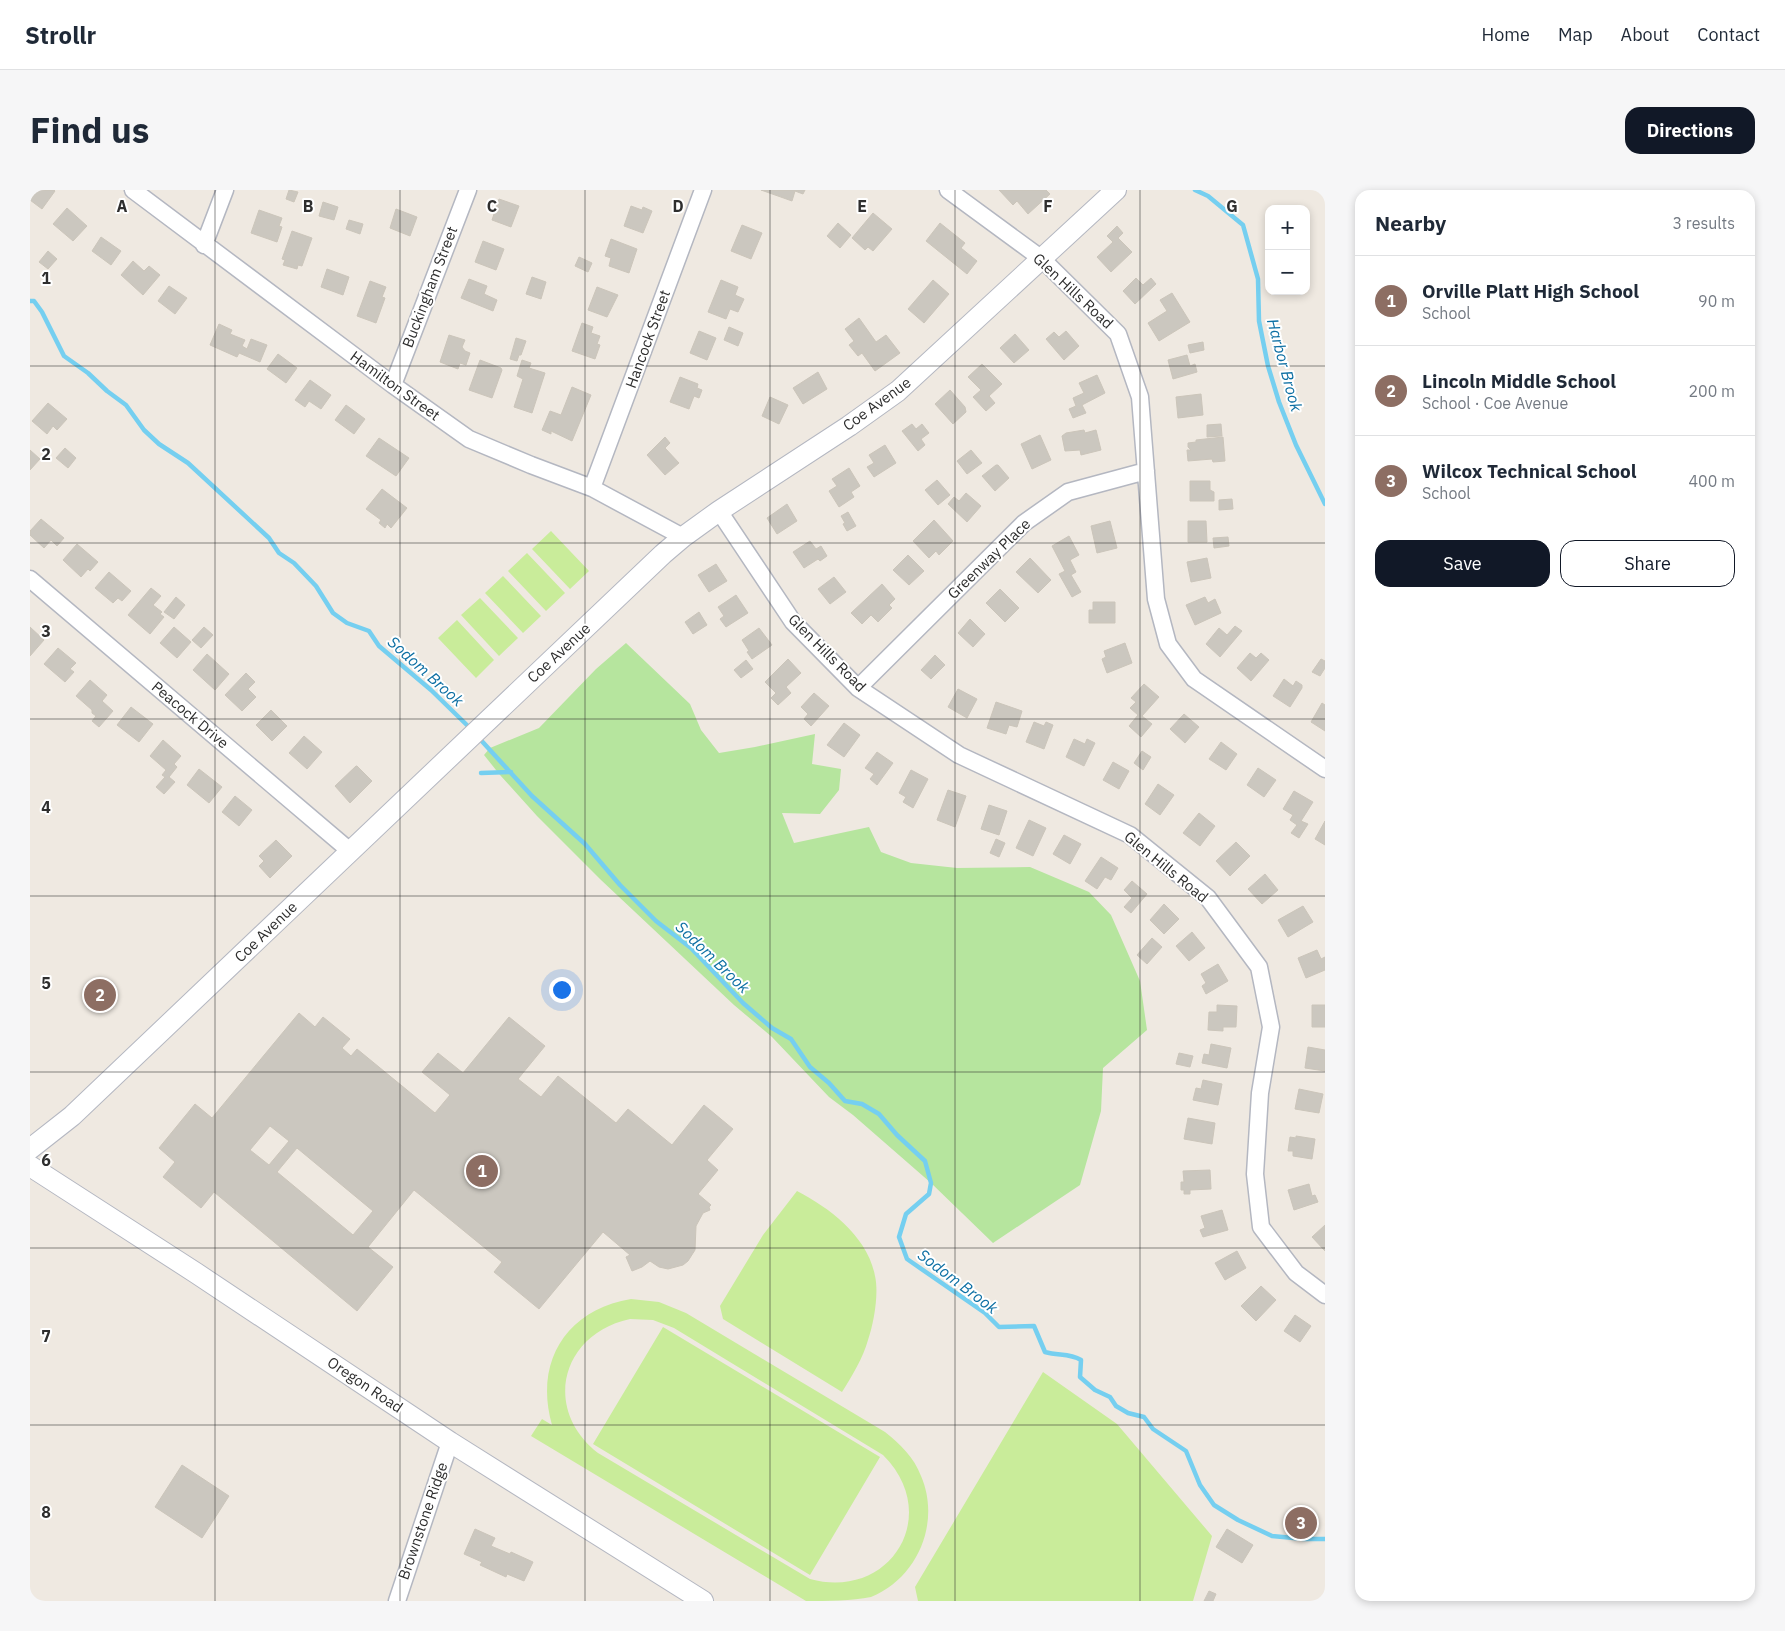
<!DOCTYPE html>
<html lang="en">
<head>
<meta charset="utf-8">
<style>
  :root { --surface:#fff; --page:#f6f6f7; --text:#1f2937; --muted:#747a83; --line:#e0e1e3; --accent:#111827 }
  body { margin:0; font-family:"IBM Plex Sans",sans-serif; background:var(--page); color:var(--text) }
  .controls { position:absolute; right:15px; top:15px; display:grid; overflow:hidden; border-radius:10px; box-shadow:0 2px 8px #0003 }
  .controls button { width:45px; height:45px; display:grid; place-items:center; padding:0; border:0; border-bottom:1px solid var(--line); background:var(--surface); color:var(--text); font:25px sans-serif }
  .you { position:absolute; left:531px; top:799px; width:18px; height:18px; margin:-12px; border:4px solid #fff; border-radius:50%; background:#1a73e8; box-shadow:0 0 0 8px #1a73e833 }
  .badge { display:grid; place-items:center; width:32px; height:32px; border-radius:50%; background:var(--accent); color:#fff; font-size:16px; font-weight:700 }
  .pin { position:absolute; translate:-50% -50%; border:2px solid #fff; box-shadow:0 1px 5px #0006 }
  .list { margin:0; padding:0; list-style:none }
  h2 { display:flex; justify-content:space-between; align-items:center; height:65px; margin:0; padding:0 20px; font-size:21px }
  h2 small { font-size:16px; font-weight:400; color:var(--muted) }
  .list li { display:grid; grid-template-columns:32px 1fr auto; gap:15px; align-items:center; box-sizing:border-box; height:90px; padding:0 20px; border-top:1px solid var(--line) }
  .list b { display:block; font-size:19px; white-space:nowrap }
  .list p { margin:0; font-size:16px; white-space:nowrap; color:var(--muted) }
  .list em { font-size:16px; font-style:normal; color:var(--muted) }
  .actions { display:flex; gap:10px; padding:15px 20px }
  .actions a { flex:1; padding:11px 0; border:1px solid var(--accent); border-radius:15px; text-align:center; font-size:18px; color:var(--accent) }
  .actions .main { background:var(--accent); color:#fff }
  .map { position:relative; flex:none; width:1295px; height:1411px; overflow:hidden; border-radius:15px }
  header { display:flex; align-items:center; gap:30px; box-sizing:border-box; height:70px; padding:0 25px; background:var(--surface); border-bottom:1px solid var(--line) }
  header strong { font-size:24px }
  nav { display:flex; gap:28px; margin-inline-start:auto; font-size:18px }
  .intro { display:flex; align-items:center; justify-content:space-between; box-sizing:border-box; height:120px; padding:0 30px }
  h1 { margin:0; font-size:35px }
  .button { padding:12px 22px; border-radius:15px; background:var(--accent); color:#fff; font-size:18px; font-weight:700 }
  main { display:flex; gap:30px; padding:0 30px }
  aside { flex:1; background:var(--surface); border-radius:15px; box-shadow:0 2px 8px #0003 }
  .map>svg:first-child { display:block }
  .green { fill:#b6e59e }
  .pitch { fill:#c9ec9a; fill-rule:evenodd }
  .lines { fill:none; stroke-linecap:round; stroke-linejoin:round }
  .stream { stroke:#75cff0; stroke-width:4.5 }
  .building { fill:#cbc7bf; stroke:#cbc5ba; fill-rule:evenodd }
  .minor-casing { stroke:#b4b7c1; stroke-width:19 }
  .tertiary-casing { stroke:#b4b7c1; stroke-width:22 }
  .minor { stroke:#fff; stroke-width:16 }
  .tertiary { stroke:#fff; stroke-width:20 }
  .grid { fill:none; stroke:#2e2e2e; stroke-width:1; stroke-opacity:0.55 }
  .labels { text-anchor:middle; stroke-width:4; stroke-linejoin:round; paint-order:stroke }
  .street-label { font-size:15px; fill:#2e2e2e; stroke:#fff }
  .water-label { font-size:16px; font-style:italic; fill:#0d6fa3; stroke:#fff }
  .grid-label { font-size:16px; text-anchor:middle; font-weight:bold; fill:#2e2e2e; stroke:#fff; stroke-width:4; stroke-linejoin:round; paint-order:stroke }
</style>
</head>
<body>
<header>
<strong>Strollr</strong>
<nav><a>Home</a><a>Map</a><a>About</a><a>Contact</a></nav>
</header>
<div class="intro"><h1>Find us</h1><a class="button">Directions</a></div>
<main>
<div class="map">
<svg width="1295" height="1411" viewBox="0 0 1295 1411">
  <rect width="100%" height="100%" fill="#efe9e1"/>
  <path class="green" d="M596,453L660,514L671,540L689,563L725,557L785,544L782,574L811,579L809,600L790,624L752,623L764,653L839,637L851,662L881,673L927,678L1000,677L1059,702L1081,725L1110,791L1117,840L1073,878L1071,921L1050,995L963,1053L901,993L823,925L799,907L742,847L704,815L571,690L507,626L470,585L454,565L460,558L509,538L566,479Z"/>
  <path class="pitch" d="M521,341L559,381L540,399L502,359Z
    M497,363L535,403L516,421L478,381Z
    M473,386L511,426L493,443L455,403Z
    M450,408L488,448L469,466L431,425Z
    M427,430L464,470L446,488L408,448Z
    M767,1001C800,1018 838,1047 845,1086C849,1103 844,1133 838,1150C833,1168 822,1186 812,1202L693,1129L690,1116L733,1045Z
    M601,1109L629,1112L656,1123L855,1242C870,1254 884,1267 891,1286C911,1332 888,1388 841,1407C822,1411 797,1411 776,1411L501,1246L512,1229L522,1235C504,1172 536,1120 601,1109ZM600,1129L623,1130L644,1138L853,1265C913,1324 861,1411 780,1389L568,1263C512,1219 531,1144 600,1129Z
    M633,1137L850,1267L780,1385L563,1254Z
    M1013,1182L1087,1234L1182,1346L1163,1411H888L885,1397Z"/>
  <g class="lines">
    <path class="stream" d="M1165,0L1178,6L1213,35L1228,89L1229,131L1238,176L1249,212L1266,255L1295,314
      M0,111H4L12,122L34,166L58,183L77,201L96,215L114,240L129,254L158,273L239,348L249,363L264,373L286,396L303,423L317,433L339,441L349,456L401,500L442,540
      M449,548L502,606L555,654L590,695L626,731L661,758L713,813L742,838L761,849L780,877L799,893L815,911L832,914L849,924L867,945L895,971L901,993L899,1004L876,1024L869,1047L877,1069L955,1123L969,1137L1004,1136L1015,1162C1029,1166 1039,1163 1051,1170L1050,1187L1065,1200L1080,1207L1086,1216L1098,1223L1114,1227L1123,1239L1156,1261L1170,1295L1184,1315L1208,1330L1242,1346L1274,1349H1295
      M451,583L481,582"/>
  </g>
  <path class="building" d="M0,0H24L25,1L12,19L0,10Z
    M259,0L268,2L264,12L256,9Z
    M731,0H775L773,4L765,1L762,11Z
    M969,0H1016L1020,4L998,24L987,11L983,15Z
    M469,9L489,16L481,37L462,30Z
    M293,12L308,17L304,30L289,26Z
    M601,16L612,20L613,17L622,21L613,43L594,36Z
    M37,18L57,36L43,51L23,34Z
    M366,19L387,27L380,46L360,38Z
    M229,20L252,28L249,36L252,37L247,52L221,43Z
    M843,23L862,39L843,61L838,57L835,60L822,48Z
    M319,30L333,34L330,44L316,39Z
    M808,33L821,45L810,58L797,46Z
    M910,33L935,53L931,58L947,71L937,84L896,51Z
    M712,35L732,43L721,69L701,61Z
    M1087,36L1093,43L1088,48L1102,62L1081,82L1067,67L1083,52L1077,46Z
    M262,41L282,48L272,76L268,75L267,79L253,75L255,70L252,69Z
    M71,47L91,61L81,75L62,61Z
    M581,49L607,59L599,83L579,76L581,68L575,66Z
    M453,51L474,59L466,80L445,72Z
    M18,61L27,69L18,79L9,72Z
    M549,67L562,73L558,82L545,76Z
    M103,71L114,81L119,76L130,85L113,105L91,85Z
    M297,79L319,87L313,105L291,97Z
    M502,87L516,92L511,109L496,104Z
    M1106,88L1113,95L1121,88L1126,94L1105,114L1093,101Z
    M439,89L457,96L454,104L467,110L463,121L431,108Z
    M691,90L708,97L705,105L714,109L708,122L700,119L696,129L678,122Z
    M903,90L919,104L894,133L878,119Z
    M340,91L356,97L352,107L355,108L346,133L327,126Z
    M139,96L157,108L145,124L128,111Z
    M567,97L588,105L577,127L558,120Z
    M1142,103L1160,132L1129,151L1118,133L1137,121L1130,110Z
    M829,128L846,152L856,145L870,163L845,181L832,163L828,166L819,155L824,151L815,139Z
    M552,133L563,137L561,143L570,146L567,154L570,155L565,169L542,161Z
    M189,134L202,140L200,144L215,150L212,156L217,159L221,149L237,155L230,172L209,163L207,167L180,155Z
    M699,137L713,143L708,156L694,150Z
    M669,141L686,148L677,170L660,163Z
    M1036,141L1049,156L1034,170L1016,149L1024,142L1029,147Z
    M985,144L999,160L984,173L970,158Z
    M419,145L435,150L432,157L435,161L440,163L436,175L430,173L428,179L410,172Z
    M486,148L496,151L491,165H489L487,171L480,169Z
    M1173,152L1174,160L1160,163L1158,155Z
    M248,164L267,178L256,193L237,179Z
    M1157,165L1160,176L1165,174L1167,182L1143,189L1138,170Z
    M450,170L471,178L472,180L462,208L439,200Z
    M492,170L501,173L499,178L515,183L502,223L484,217L493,189L487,186Z
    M952,174L972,194L959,206L965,213L956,221L943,207L951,200L938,187Z
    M788,182L797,199L773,214L763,198Z
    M1067,185L1075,203L1052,215L1056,223L1043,228L1039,219L1046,216L1043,208L1054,203L1049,193Z
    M650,187L668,194L667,198L672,200L669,208L664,206L659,219L640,212Z
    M280,190L301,205L291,219L279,211L275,217L265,210Z
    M542,197L561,205L542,251L521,241V244L512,240L520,221L531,225Z
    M920,200L935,217L936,222L923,234L905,214Z
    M1171,204L1173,225L1148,228L1146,207Z
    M740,207L758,215L749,234L732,226Z
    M18,213L37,229L27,240L23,236L17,244L2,231Z
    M316,215L335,229L324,244L305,230Z
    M882,234L886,239L892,234L899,243L891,249L895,255L888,261L872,241Z
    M1191,234L1192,246L1177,247V235Z
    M1054,240L1055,243L1066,240L1071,260L1051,265L1050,260L1035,261L1032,246L1036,243Z
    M1010,245L1021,270L1002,279L991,254Z
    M635,247L640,253L635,258L649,273L635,285L617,265Z
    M1193,247L1195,271L1183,272L1182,269L1158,271L1157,260H1161L1158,257V253L1166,252V250Z
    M349,248L379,268L366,286L336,266Z
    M855,255L866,273L844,287L837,277L844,273L839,265Z
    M35,258L46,268L38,278L26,268Z
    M0,260L10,269L0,280Z
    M941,260L952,273L937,284L927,271Z
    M966,275H968L979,288L965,301L952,286Z
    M819,278L830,296L821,302L824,307L809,317L799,301L807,296L802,289Z
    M907,290L920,305L908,315L895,300Z
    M1160,291H1180V300L1184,302V311H1160Z
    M352,299L377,318L361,338L357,334L355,338L349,333L351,330L336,319Z
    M936,303L951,316L937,332L918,314L924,307L929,311Z
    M1202,309L1203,319L1189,320V310Z
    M757,314L767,331L747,344L737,328Z
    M818,322L826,336L817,341L813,334L815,333L811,326Z
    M11,329L34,348L27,356L21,350L14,358L0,345V341Z
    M904,330L923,351L909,365L906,361L899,368L883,351Z
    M1080,331L1087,358L1067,363L1061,336Z
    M1158,331H1176L1177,352H1158Z
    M1039,346L1049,365L1040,370L1046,382L1041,385L1051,402L1042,407L1029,384L1035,381L1022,356Z
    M1198,347L1199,356L1184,358L1183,348Z
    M780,351L786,359L791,356L797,366L790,371L788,369L774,378L763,362Z
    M47,354L68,372L60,381L58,379L51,387L33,370Z
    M878,365L894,381L879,395L863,380Z
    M1000,368L1021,390L1008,403L986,382Z
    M1177,368L1181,388L1161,392L1157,372Z
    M686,374L697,391L679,402L668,385Z
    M79,382L101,401L92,411L88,408L83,413L65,398Z
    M804,387L816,402L800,414L788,399Z
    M852,394L865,409L859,415L862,418L848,432L841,425L832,434L821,423Z
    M121,398L131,406L123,415L132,422L130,424L134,427L120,444L98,425Z
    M970,399L989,418L975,432L956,413Z
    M706,405L718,423L696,437L690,429L694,426L688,417Z
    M146,407L155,415L144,429L134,422Z
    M1175,407L1178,413L1185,409L1191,423L1165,435L1156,415Z
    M1063,412H1085V433H1059V420H1063Z
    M669,422L677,435L663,444L655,432Z
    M940,429L955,444L943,457L928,443Z
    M1205,436L1212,441L1190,467L1176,454L1189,438L1197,445Z
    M0,437L14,450L0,466Z
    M144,437L161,452L147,468L130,453Z
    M174,437L183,445L171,458L162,450Z
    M729,438L742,455L722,469L717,462L719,461L712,450Z
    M1095,453L1102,473L1077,483L1072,469L1076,467L1074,461Z
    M28,458L46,473L40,479L44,482L35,492L14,474Z
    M1220,463L1226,468L1231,463L1239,470L1221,491L1207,478Z
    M177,464L199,484L185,500L163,480Z
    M905,465L915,475L901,489L891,480Z
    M758,469L771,483L756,497L761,503L748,515L741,508L746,503L735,492Z
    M1291,469L1295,471V478L1290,486L1282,482Z
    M716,470L723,479L711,488L704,480Z
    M216,483L225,492L218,499L226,507L212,521L195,505Z
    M1254,489L1263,496L1266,491L1272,495V498L1260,517L1243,506Z
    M60,490L77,505L72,511L83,521L69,537L62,531L66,526L62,523V520L46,506Z
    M1114,494L1129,507L1112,526L1122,534L1111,547L1099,536L1108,525L1100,518L1106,512L1101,508Z
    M928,499L947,509L937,528L918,517Z
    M784,503L799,516L781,536L774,529L778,524L771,517Z
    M966,512L992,521L987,537L979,535L976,544L957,538Z
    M1292,513L1295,515V541L1281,532Z
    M101,517L123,534L109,552L87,535Z
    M241,520L257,536L242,551L226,535Z
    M1154,524L1169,537L1155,553L1140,539Z
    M1004,532L1014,536L1016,532L1023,535L1014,559L996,552Z
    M814,533L830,545L814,567L797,555Z
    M274,546L292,562L277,579L259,563Z
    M1044,549L1055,554L1057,549L1065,553L1054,576L1036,567Z
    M133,550L151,566L144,574L147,577L139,587L145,592L134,604L126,597L135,587L132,585L136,580L120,566Z
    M1191,552L1207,564L1196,580L1179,569Z
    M1112,561L1121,567L1113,580L1104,573Z
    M847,562L863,573L847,595L840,589L844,584L835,578Z
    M1083,572L1099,581L1089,599L1073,590Z
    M326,576H327L342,591L320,613L305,596Z
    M1228,578L1246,590L1234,607L1217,595Z
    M169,579L192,597L179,613L157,595Z
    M881,580L898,589L883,618L873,612L876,607L869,603Z
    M1128,594L1144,605L1130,625L1115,614Z
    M918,600L936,606L925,637L907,630Z
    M1264,601L1283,612L1271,631L1278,634L1269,648L1261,643L1267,635L1260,630L1263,625L1253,619Z
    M205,606L222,620L209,636L192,622Z
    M959,615L977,621L969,645L951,639Z
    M1169,623L1185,636L1170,656L1153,643Z
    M999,630L1016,638L1003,666L986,658Z
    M1295,631V655L1285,649Z
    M1034,645L1051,654L1040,674L1023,664Z
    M966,649L975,653L969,667L960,663Z
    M246,650L262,666L240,688L229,676L234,671L229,666Z
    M1206,652L1220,666L1200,686L1186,671Z
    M1071,667L1088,678L1081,690L1075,687L1067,699L1055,691Z
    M1235,684L1248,700L1232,714L1218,699Z
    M1102,691L1117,704L1101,723L1094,717L1102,708L1094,700Z
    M1134,714L1149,729L1134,744L1120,730Z
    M1273,716L1283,732L1258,747L1248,730Z
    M1162,742L1175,758L1159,771L1146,756Z
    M1122,748L1132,757L1117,774L1107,765Z
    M1287,760L1291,769L1295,767V780L1276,788L1268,768Z
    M1188,774L1198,791L1176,804L1172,796L1176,793L1171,784Z
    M1187,815L1207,816L1206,837H1193V841L1178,840L1179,822H1187Z
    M1282,815H1295V837H1282Z
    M269,823L285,837L293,827L320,849L312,858L321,866L327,859L405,923L420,905L392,882L408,863L433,883L479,827L515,856L488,889L511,907L528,886L586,933L598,919L642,955L674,915L703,939L677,970L688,980L668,1004L681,1015L679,1017L680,1020L673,1023L666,1036L665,1060L658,1071L653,1075L638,1079L629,1077L620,1071L612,1077L602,1081L596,1067L600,1065L573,1042L509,1119L464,1082L472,1072L384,1000L338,1057L363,1077L327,1121L184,1002L171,1018L133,987L145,972L129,958L165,914L182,928ZM240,936L259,951L239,975L220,960ZM267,958L343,1021L323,1045L247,982Z
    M1181,854L1201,858L1197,878L1172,873L1174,864L1179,865Z
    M1278,857L1295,860V881L1275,878Z
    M1149,863L1163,866L1160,877L1146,874Z
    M1173,890L1192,894L1188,915L1163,910L1166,898L1171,899Z
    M1269,899L1293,904L1289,923L1265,919Z
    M1158,928L1185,933L1182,954L1154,949Z
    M1266,946L1285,949L1282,969L1263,966V961H1258L1260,947L1266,948Z
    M1180,980L1181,999L1160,1000V1004H1154V1000H1151V992H1154L1153,981Z
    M1279,994L1282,1006L1285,1005L1288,1012L1264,1020L1258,1000Z
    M1192,1020L1198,1040L1173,1047L1170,1040L1175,1038L1171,1026Z
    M1295,1035V1061L1282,1047Z
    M1207,1061L1216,1078L1195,1090L1185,1073Z
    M1231,1096L1246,1110L1226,1131L1211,1116Z
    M1265,1125L1281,1136L1270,1152L1254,1141Z
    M152,1275L199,1306L172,1348L125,1317Z
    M445,1339L465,1348L461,1356L480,1364L481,1362L503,1372L494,1391L477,1384L476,1387L450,1375L452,1372L434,1364Z
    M1197,1339L1223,1355L1212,1373L1186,1357Z
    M1179,1401L1186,1404L1183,1411H1174Z"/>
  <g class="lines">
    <defs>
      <path id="minor" d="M103,0L363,195L439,249L501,275L562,298L653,347
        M918,0L1012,69L1088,144L1110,207L1126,409L1138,454L1164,489L1295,579
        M174,55L195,0
        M363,195L438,0
        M562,298L673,0
        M689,321L763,432L828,498L929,565L1100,645L1178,708L1229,777L1241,837L1230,903L1225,984L1231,1037L1266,1083L1295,1105
        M0,389L320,661
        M828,498L994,333L1038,302L1116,281
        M367,1411L420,1252"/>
      <path id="tertiary" d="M0,959L42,926L633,364L653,347L689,321L819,236L868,201L1086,0
        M0,976L166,1083L420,1252L673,1411"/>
    </defs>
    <use href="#minor" class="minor-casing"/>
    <use href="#tertiary" class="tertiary-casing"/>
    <use href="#minor" class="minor"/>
    <use href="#tertiary" class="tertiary"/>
  </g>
  <path class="grid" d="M185,0V1411M370,0V1411M555,0V1411M740,0V1411M925,0V1411M1110,0V1411M0,176H1295M0,353H1295M0,529H1295M0,706H1295M0,882H1295M0,1058H1295M0,1235H1295"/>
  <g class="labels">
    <g class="street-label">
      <text transform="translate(400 97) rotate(-69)" y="5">Buckingham Street</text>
      <text transform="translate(1043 101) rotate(43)" y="5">Glen Hills Road</text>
      <text transform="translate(618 149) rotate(-70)" y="5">Hancock Street</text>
      <text transform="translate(365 196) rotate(36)" y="5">Hamilton Street</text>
      <text transform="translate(847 214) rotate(-36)" y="5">Coe Avenue</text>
      <text transform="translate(959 369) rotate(-44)" y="5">Greenway Place</text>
      <text transform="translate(529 463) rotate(-43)" y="5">Coe Avenue</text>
      <text transform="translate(797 463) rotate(45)" y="5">Glen Hills Road</text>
      <text transform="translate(160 525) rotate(40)" y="5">Peacock Drive</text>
      <text transform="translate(1136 677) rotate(39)" y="5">Glen Hills Road</text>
      <text transform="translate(236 742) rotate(-44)" y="5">Coe Avenue</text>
      <text transform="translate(335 1195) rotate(34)" y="5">Oregon Road</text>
      <text transform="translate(393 1331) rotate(-71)" y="5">Brownstone Ridge</text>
    </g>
    <g class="water-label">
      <text transform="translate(1255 175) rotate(75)" y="6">Harbor Brook</text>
      <text transform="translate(396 481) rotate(42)" y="6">Sodom Brook</text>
      <text transform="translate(683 767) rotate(44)" y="6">Sodom Brook</text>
      <text transform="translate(928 1091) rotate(37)" y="6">Sodom Brook</text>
    </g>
  </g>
  <g class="grid-label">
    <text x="92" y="22">A</text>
    <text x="278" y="22">B</text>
    <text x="462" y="22">C</text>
    <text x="648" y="22">D</text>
    <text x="832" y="22">E</text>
    <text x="1018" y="22">F</text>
    <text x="1202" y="22">G</text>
    <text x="16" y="94">1</text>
    <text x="16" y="270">2</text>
    <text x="16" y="447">3</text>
    <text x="16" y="623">4</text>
    <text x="16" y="799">5</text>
    <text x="16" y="976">6</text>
    <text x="16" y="1152">7</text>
    <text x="16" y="1328">8</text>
  </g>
</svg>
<div class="controls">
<button>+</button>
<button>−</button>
</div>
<div class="you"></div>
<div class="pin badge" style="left:452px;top:981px;background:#8d6e63">1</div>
<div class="pin badge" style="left:70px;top:805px;background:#8d6e63">2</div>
<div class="pin badge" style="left:1271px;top:1333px;background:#8d6e63">3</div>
</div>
<aside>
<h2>Nearby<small>3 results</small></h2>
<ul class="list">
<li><span class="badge" style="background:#8d6e63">1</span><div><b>Orville Platt High School</b><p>School</p></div><em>90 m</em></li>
<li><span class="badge" style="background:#8d6e63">2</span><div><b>Lincoln Middle School</b><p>School · Coe Avenue</p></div><em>200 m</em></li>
<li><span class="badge" style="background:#8d6e63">3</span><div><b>Wilcox Technical School</b><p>School</p></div><em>400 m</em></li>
</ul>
<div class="actions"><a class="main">Save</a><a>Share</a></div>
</aside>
</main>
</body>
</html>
